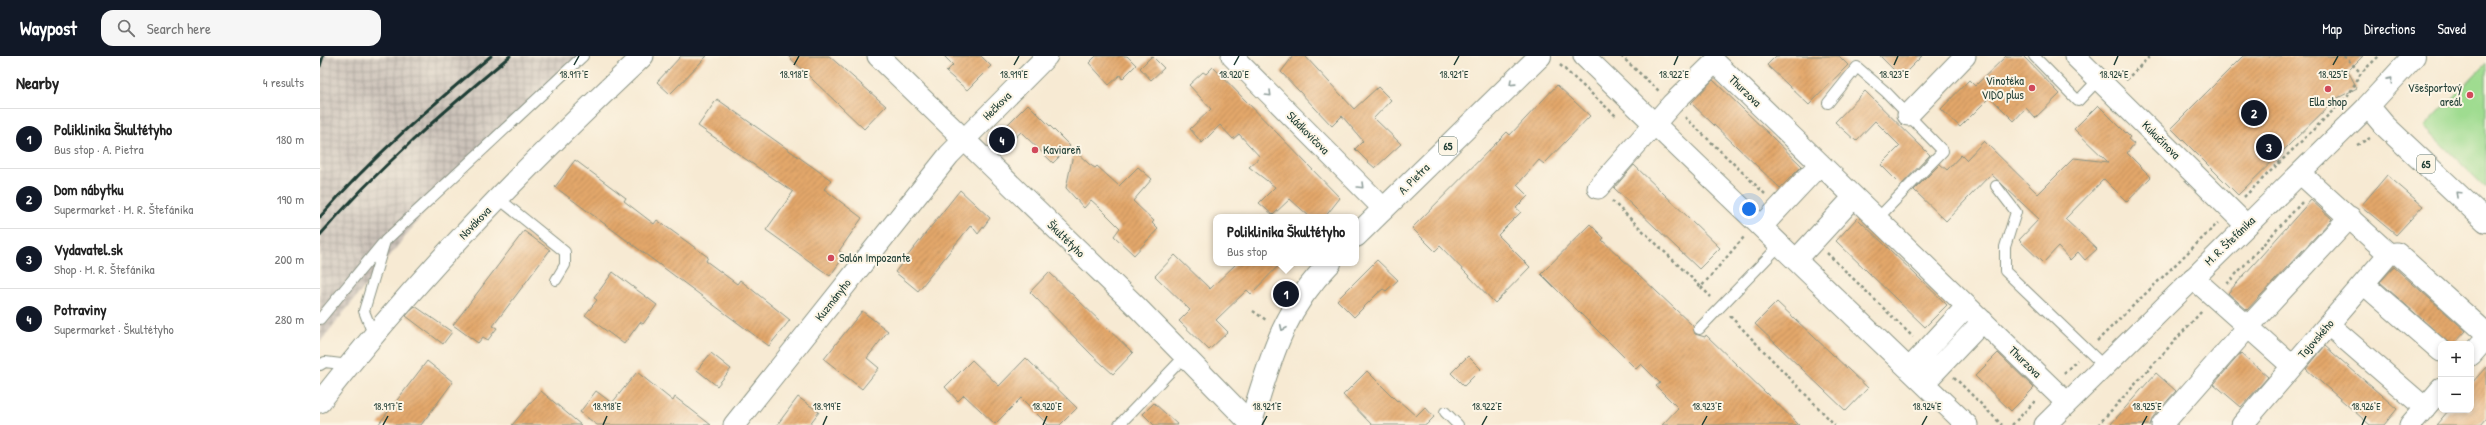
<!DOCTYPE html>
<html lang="en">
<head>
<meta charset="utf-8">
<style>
  :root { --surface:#fff; --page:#f6f6f6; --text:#222; --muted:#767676; --line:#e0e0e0; --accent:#111827 }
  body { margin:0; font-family:"Patrick Hand",sans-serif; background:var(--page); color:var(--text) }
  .controls { position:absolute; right:12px; bottom:12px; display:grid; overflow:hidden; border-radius:8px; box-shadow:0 2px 6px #0003 }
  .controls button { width:36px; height:36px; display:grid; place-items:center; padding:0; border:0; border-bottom:1px solid var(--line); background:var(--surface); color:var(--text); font:20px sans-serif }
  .you { position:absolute; left:1429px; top:153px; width:14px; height:14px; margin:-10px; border:3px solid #fff; border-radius:50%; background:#1a73e8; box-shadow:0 0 0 6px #1a73e833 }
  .badge { display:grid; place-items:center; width:26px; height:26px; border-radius:50%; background:var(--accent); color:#fff; font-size:13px; font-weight:700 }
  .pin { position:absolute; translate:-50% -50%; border:2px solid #fff; box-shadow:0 1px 4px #0006 }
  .popup { position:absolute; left:893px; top:158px; width:146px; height:52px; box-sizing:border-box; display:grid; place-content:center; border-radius:8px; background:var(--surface); filter:drop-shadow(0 1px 3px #0005); font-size:13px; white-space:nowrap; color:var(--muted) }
  .popup b { font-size:15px; color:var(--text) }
  .popup::after { content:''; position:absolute; left:50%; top:100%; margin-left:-8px; border:8px solid transparent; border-top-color:var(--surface) }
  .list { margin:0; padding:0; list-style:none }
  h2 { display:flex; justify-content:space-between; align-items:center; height:52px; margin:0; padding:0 16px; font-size:17px }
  h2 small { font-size:13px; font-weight:400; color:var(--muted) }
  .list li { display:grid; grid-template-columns:26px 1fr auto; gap:12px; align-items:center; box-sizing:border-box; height:60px; padding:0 16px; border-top:1px solid var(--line) }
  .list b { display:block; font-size:15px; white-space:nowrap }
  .list p { margin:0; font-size:13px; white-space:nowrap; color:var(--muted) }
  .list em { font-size:13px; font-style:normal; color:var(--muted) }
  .icon { flex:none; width:22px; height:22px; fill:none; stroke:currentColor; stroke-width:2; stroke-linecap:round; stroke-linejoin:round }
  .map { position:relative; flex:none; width:2166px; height:369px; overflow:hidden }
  header { display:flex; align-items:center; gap:24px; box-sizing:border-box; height:56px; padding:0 20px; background:var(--accent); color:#fff }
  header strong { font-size:19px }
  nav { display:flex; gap:22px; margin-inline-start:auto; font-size:14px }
  .search { width:280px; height:36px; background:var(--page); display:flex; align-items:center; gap:10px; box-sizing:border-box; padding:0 14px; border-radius:12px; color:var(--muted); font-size:15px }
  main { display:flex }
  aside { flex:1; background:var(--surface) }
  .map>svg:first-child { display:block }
  .industrial { fill:url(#industrial-grid) }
  .pitch { fill:#9fdc90; stroke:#5f8c62 }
  .building { fill:url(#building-hatch) }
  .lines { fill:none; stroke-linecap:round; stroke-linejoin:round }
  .service-casing { stroke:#8b9484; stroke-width:12 }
  .minor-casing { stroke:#8b9484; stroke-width:23 }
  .primary-casing { stroke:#8b9484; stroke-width:24 }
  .path { stroke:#8b9484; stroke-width:2.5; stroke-dasharray:3 3; stroke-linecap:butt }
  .service { stroke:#fff; stroke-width:10 }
  .minor { stroke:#fff; stroke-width:21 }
  .primary { stroke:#fff; stroke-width:22 }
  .rail { stroke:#1f3d34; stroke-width:3 }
  .oneway { stroke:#8f9e9a }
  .ticks { fill:none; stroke:#1f3d34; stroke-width:1.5 }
  .poi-dot { fill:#d1495b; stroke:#fcf5e5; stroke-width:1.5 }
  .labels { text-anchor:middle; stroke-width:4; stroke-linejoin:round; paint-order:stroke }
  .shield { fill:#fcf5e5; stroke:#617469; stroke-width:1 }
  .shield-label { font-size:11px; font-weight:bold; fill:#1f3d34 }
  .poi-label { font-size:12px; fill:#1f3d34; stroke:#fcf5e5; text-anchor:end }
  .street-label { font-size:12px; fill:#1f3d34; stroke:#fcf5e5 }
  .ticks-label { font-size:10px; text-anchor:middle; fill:#1f3d34; stroke:#fcf5e5; stroke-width:4; stroke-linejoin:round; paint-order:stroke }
</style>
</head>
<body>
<header>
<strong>Waypost</strong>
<div class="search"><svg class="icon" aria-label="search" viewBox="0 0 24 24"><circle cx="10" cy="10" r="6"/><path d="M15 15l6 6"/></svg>Search here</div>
<nav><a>Map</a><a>Directions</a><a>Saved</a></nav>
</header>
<main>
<aside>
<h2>Nearby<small>4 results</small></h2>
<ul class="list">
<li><span class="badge">1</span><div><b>Poliklinika Škultétyho</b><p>Bus stop · A. Pietra</p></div><em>180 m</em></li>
<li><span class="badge">2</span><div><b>Dom nábytku</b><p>Supermarket · M. R. Štefánika</p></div><em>190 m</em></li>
<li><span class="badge">3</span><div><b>Vydavatel.sk</b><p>Shop · M. R. Štefánika</p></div><em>200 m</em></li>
<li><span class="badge">4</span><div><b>Potraviny</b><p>Supermarket · Škultétyho</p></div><em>280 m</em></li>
</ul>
</aside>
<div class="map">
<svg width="2166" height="369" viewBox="0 0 2166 369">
  <defs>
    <pattern id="industrial-grid" width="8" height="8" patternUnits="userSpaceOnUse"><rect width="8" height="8" fill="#ccc2b9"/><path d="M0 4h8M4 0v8" fill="none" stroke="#a59f97"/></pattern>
    <pattern id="building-hatch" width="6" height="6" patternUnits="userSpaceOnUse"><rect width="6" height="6" fill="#e3a76a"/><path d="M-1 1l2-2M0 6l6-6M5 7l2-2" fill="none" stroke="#b78958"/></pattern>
  </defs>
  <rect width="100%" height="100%" fill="#fcf5e5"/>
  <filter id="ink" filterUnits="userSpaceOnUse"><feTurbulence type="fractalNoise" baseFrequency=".025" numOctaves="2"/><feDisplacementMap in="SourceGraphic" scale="8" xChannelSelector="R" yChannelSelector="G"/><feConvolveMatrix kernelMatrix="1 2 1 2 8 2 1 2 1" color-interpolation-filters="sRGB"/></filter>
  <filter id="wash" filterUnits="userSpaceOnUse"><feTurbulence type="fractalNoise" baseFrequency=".012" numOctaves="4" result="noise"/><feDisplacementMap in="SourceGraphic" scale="16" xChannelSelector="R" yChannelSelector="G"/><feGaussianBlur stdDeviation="0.9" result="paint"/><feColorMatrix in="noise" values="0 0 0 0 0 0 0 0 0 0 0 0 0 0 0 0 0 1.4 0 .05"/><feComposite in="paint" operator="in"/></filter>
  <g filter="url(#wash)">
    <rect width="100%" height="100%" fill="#f7ead3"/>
    <path class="industrial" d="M0,0H268L130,125L0,286Z"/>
    <path class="pitch" d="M2166,7V132L2104,71Z"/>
    <g id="blocks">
      <path class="building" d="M361,0H387L350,38L337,26Z
        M468,0H509L566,50L544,73Z
        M624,0H661L671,10L647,34L626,16L633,9Z
        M776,0H807L816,9L802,23L800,19L789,29L769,7Z
        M832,0L844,12L831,24L820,12Z
        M973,0H985L1034,53L1058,31L1071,44L1054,62L1081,88L1055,112L1048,106L1035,93L1043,85L1022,60L1012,70L961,16Z
        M1456,0H1519L1528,9L1489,49L1447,9Z
        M1560,0H1602L1581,21Z
        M1686,0H1703L1740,38L1715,62L1706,52L1694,65L1670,41L1640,71L1621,53L1649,24L1655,30Z
        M1923,0H2043L2028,15L2037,32L2016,43L1918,139L1851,72Z
        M893,11L1020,142L1005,161H990L970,143L953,159L939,147L955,131L929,111L940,101L919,78L913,83L900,69L882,87L870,73L891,53L869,29L883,16L886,18Z
        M1393,24L1482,110L1460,132L1371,47Z
        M1237,29L1270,60L1224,108L1219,104L1197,129L1208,140L1196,152L1201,156L1178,179L1210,211L1175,247L1120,190L1115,195L1092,172L1187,76L1190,79Z
        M1545,35L1610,99L1581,129L1561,109L1580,90L1555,65L1536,85L1515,66Z
        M397,43L511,124L504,133L542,162L519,195L525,199L510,220L446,174L473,136L378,70Z
        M708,48L750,90L733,107L701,76L683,93L673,83Z
        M1778,49L1810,81L1808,83L1814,88L1807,97L1831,121L1807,146L1784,123L1745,163L1777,193L1765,204L1758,196L1750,204L1738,191L1723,207L1699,184L1719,163L1671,118L1626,165L1594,134L1620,108L1627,114L1641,99L1646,104L1664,85L1718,138L1754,102L1788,106L1754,73Z
        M754,94L769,108L775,112L777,110L799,130L818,111L832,123L813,145L834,165L832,167L838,173L814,199L794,180L800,172L780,152L771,144L764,152L746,132Z
        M255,104L306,142L304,145L334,168L337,164L370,188L388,201L386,205L417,228L420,224L470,264L449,290L235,131Z
        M1314,109L1400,192L1379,213L1294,132Z
        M2067,119L2103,150L2076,179L2041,150Z
        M640,134L670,162L658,178L651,169L598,235L575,216Z
        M1991,144L2012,163L1927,254L1908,237Z
        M1537,162L1627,249L1605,271L1516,185Z
        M1270,168L1284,182L1282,184L1373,270L1375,278L1385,281L1386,279L1479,369H1342L1358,352L1336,330L1340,327L1321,308L1316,313L1221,218Z
        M204,175L230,194L173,270L177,272L168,284L163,281L158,287L133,269Z
        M855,199L890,233L917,207H961L931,238L927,234L896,264L908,276L889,294L859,265L870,254L835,220Z
        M1057,204L1078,224L1066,235L1063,233L1057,238L1034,261L1017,244Z
        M2074,211L2146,275L2134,288H2130L2060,226Z
        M293,216L337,249L323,268L320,266L304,288L265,259L277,244L274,242Z
        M729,216L813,297L793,318L772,299L710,236Z
        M1457,246L1548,332L1526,355L1435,268Z
        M95,250L132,276L123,288L86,260Z
        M542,255L568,275L547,302L559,312L542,333L504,303Z
        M2005,290L2077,353L2064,369H2050L1986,313Z
        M391,297L411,313L397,330L377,314Z
        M1678,297L1714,332L1691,355L1655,320Z
        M1921,297L1948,321L1921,351L1894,328Z
        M1148,300L1161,313L1144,330L1131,317Z
        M706,302L757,352L740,369H728L701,342L675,368L644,339L638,345L625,331L652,304L679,330Z
        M107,305L133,326L101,369H58Z
        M2166,311V362L2160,369H2116L2129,354H2151V328Z
        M1047,315L1077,345L1078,344L1096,360L1105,351L1114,361L1106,369H1052L1023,339Z
        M317,316L353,345L355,341L391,369H277L260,356L276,335L292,347Z
        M1836,317L1856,335L1833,361L1830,369H1790Z
        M221,335L261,369H192Z
        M478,341L499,356L489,369H457Z
        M834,347L858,369H834L823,358Z"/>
    </g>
  </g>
  <g filter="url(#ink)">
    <use href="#blocks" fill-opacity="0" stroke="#8b9484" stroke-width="1"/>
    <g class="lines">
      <defs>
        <path id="service" d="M1714,0L1758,45L1779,23
          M1508,47L1537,11L1566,36L1623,95L1557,163
          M1676,130L1696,156L1685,191V215L1784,310
          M178,142L245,196V209L236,224
          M0,263L62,188
          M1379,273L1461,188
          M53,278L44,255L65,185L263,0
          M0,309L5,306L29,309
          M1125,356L1138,369
          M799,369L865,300"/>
        <path id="minor" d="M558,0L817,251L932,369
          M912,0L1064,153
          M1264,0L1647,369
          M1755,0L1926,169
          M1588,59L1645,0
          M1980,117L2069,198L2077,197L2166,277
          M1278,132L1352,48L1395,6L1747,347
          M1442,170L1500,108
          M1477,203L1534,141
          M1873,222L1972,310
          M2044,228L2121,295
          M2009,269L2105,352
          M2151,299L2166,282
          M1589,313L1647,250
          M1604,327L1663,265
          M0,346C97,221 208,108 323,0
          M414,369L629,99L727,0
          M1725,369L2048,50
          M1842,369L1928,271L2030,161
          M1922,369L2069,198
          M2090,369L2121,333"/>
        <path id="primary" d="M2094,0L2048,50L2064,69L2166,165
          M1036,180L1220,0
          M930,369C950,306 961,256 1010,207"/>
      </defs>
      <use href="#service" class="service-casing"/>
      <use href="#minor" class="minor-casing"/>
      <use href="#primary" class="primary-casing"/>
      <path class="path" d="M1301,0L1339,35
        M2024,0L2041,17
        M1240,9L1296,60
        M1806,24L1830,0
        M1365,61L1445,138
        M2037,89L2050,82
        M1924,141L2028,40L2041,17L2059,0
        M1292,145L1381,231L1424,181
        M1507,197L1593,281
        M1907,228L1984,144
        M1381,231L1391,241
        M933,255L946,264
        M1410,260L1515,369
        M1777,285L1898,167
        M1744,317L1757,304
        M1634,321L1682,369
        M1692,369L1716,344
        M1778,369L1882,255"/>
      <use href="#service" class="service"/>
      <use href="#minor" class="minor"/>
      <use href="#primary" class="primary"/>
      <path class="rail" d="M0,10L3,0
        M0,161C51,102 111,50 171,0
        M0,179C57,113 123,56 190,0"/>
    </g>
    <defs><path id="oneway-chevron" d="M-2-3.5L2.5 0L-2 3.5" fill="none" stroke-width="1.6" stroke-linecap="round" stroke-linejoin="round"/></defs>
    <g class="oneway">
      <use href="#oneway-chevron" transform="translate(2070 24) rotate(-48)"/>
      <use href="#oneway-chevron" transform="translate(1192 27) rotate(136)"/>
      <use href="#oneway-chevron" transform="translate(949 38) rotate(45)"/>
      <use href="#oneway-chevron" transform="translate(1041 130) rotate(45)"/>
      <use href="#oneway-chevron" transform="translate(2138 138) rotate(-137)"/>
      <use href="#oneway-chevron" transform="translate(963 272) rotate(115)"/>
    </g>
  </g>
  <path class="ticks" d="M254,9L259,0M474,9L479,0M694,9L699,0M914,9L919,0M1134,9L1139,0M1354,9L1358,0M1574,9L1578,0M1794,9L1798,0M2013,9L2018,0M63,369L68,360M283,369L287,360M503,369L507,360M723,369L727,360M942,369L947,360M1162,369L1167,360M1382,369L1387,360M1602,369L1607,360M1822,369L1827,360M2042,369L2046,360"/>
  <g class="poi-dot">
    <circle cx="1712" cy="32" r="4"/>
    <circle cx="2008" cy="33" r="4"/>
    <circle cx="2150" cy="39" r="4"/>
    <circle cx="715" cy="94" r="4"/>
    <circle cx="511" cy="202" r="4"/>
  </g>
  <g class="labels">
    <g class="shield">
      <rect x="1119" y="81" width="18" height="18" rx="3"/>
      <rect x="2097" y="99" width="18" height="18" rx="3"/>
    </g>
    <g class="shield-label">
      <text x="1128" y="94">65</text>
      <text x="2106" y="112">65</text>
    </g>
    <g class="poi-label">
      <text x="1704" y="29">Vinotéka<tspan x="1704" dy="14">VIDO plus</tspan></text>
      <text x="2142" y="36">Všešportový<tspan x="2142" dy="14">areál</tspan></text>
      <text x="2008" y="50" text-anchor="middle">Ella shop</text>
      <text x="723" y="98" text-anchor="start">Kaviareň</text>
      <text x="519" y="206" text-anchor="start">Salón Impozante</text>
    </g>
    <g class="street-label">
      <text transform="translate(1425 35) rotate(44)" y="4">Thurzova</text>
      <text transform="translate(677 50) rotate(-45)" y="4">Hečkova</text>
      <text transform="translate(988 77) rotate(45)" y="4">Sládkovičova</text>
      <text transform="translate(1841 84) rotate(45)" y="4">Kukučínova</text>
      <text transform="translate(1094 123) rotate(-45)" y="4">A. Pietra</text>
      <text transform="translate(155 167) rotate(-46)" y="4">Novákova</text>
      <text transform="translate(746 183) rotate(44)" y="4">Škultétyho</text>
      <text transform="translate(1910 185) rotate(-44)" y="4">M. R. Štefánika</text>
      <text transform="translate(513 244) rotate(-52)" y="4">Kuzmányho</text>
      <text transform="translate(1996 283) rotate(-49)" y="4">Tajovského</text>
      <text transform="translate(1705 306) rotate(44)" y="4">Thurzova</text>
    </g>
  </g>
  <g class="ticks-label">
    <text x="254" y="22">18.917°E</text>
    <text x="474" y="22">18.918°E</text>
    <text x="694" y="22">18.919°E</text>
    <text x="914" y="22">18.920°E</text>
    <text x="1134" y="22">18.921°E</text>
    <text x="1354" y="22">18.922°E</text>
    <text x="1574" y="22">18.923°E</text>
    <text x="1794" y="22">18.924°E</text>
    <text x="2013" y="22">18.925°E</text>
    <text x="68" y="354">18.917°E</text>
    <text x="287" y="354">18.918°E</text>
    <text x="507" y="354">18.919°E</text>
    <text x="727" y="354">18.920°E</text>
    <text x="947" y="354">18.921°E</text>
    <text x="1167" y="354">18.922°E</text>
    <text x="1387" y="354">18.923°E</text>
    <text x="1607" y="354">18.924°E</text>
    <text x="1827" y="354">18.925°E</text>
    <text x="2046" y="354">18.926°E</text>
  </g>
</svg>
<div class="controls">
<button>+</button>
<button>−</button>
</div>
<div class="you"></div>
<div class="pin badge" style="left:966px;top:238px">1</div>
<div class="popup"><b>Poliklinika Škultétyho</b>Bus stop</div>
<div class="pin badge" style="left:1934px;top:57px">2</div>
<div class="pin badge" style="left:1949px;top:91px">3</div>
<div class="pin badge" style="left:682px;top:84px">4</div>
</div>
</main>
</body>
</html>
